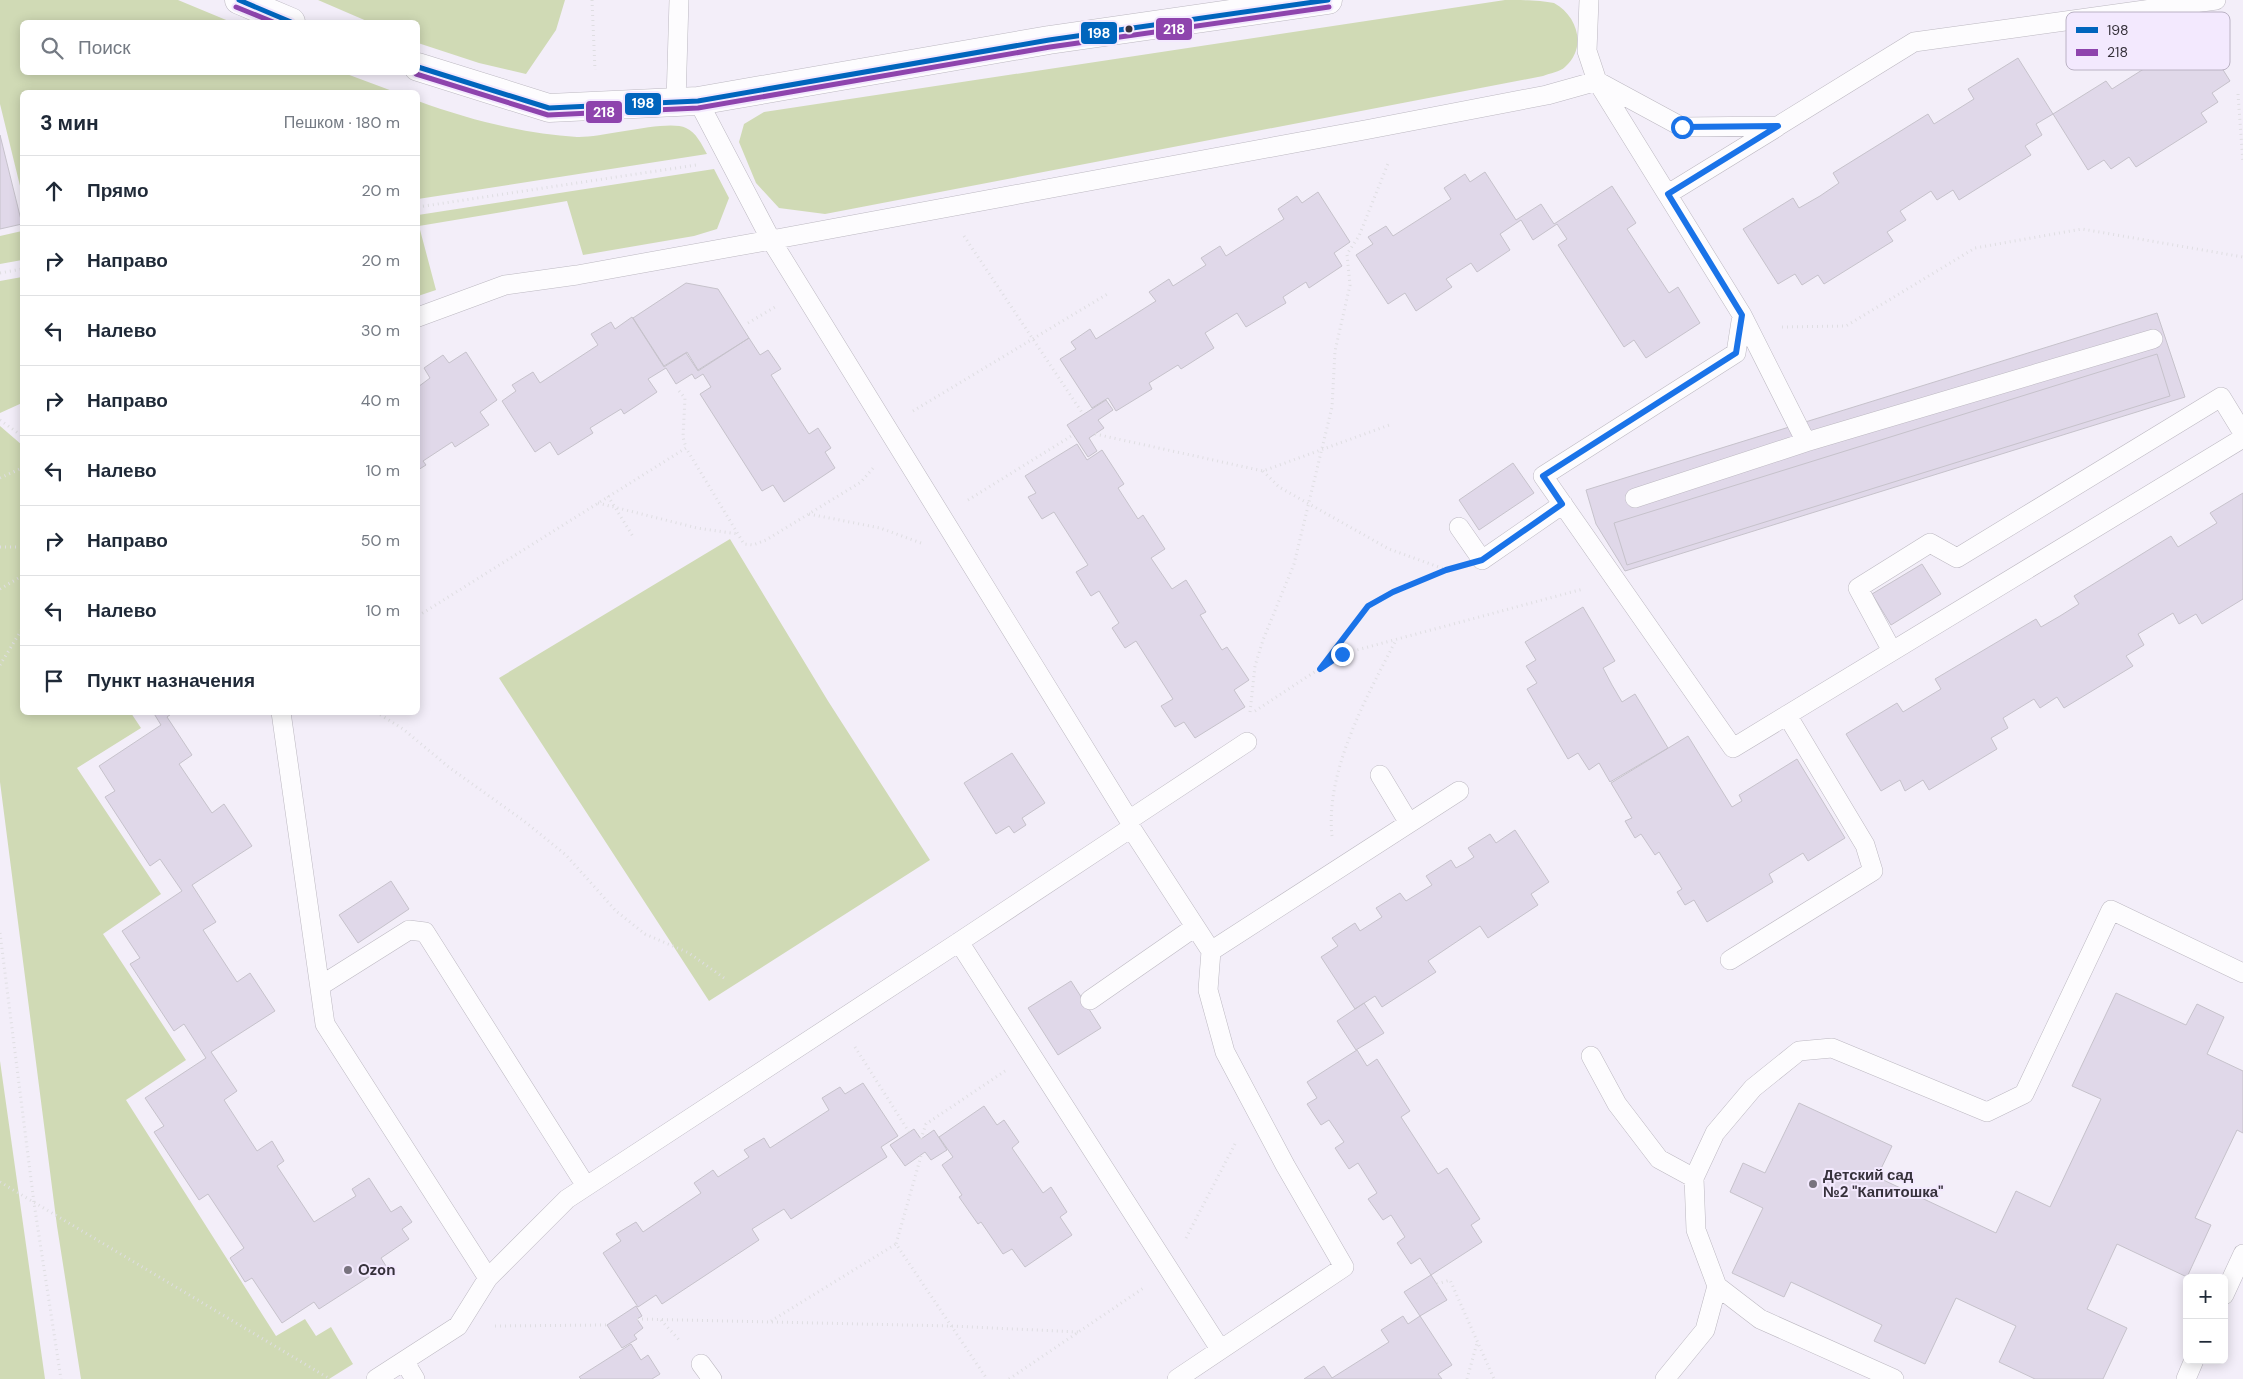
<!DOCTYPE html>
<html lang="ru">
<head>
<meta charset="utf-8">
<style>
  :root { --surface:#fff; --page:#f6f6f7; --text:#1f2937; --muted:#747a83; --line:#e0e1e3 }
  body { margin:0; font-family:"DM Sans",sans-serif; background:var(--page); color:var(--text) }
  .controls { position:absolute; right:15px; bottom:15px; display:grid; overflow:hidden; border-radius:8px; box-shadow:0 2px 12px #0003 }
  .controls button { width:45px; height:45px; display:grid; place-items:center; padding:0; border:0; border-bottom:1px solid var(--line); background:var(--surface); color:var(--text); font:25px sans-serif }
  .stop { position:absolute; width:15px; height:15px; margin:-11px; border:4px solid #1a73e8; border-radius:50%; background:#fff }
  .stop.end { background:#1a73e8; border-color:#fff; box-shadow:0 1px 5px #0008 }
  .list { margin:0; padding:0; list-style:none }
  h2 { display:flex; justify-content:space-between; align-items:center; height:65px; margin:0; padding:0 20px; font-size:21px }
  h2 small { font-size:16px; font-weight:400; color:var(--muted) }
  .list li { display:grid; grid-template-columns:32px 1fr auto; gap:15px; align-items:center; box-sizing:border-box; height:70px; padding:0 20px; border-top:1px solid var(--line) }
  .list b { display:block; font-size:19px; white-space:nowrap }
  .list em { font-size:16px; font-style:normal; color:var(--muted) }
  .icon { flex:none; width:28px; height:28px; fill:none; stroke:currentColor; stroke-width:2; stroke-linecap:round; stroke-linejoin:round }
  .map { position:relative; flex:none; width:2243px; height:1379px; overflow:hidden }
  .search { position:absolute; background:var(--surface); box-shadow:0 2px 12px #0003; left:20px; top:20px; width:400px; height:55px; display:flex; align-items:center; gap:12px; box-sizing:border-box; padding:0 18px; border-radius:8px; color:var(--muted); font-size:19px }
  .panel { position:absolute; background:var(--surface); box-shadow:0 2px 12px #0003; left:20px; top:90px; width:400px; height:625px; border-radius:8px }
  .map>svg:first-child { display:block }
  .green { fill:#d0dab5 }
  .building { fill:#e0d8e9; stroke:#c6c2cb }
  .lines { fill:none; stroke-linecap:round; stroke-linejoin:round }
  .service-casing { stroke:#bcb8c1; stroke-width:20 }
  .secondary-casing { stroke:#bcb8c1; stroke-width:29 }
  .path { stroke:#dfdee2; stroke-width:3; stroke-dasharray:1 4; stroke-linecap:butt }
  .service { stroke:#fdfcfe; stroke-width:19 }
  .secondary { stroke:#fdfcfe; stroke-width:28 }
  .bus-1-casing { stroke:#f3e9fe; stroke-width:9 }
  .bus-2-casing { stroke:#f3e9fe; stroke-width:9 }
  .bus-1 { stroke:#0065bd; stroke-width:5 }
  .bus-2 { stroke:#8e44ad; stroke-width:5 }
  .route { stroke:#1a73e8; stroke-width:6 }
  .bus-dot { fill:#36313b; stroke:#f3e9fe; stroke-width:2 }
  .poi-dot { fill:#78737e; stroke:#f3e9fe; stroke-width:2 }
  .labels { text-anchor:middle; stroke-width:4; stroke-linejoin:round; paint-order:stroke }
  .poi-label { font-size:15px; font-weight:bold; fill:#36313b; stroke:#f3e9fe; text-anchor:start }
  .key { fill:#f3e9fe; stroke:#bab2c4; stroke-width:1 }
  .key-label { font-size:14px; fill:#36313b }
  .line-badge { stroke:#f3e9fe; stroke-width:2 }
  .badge-label { font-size:14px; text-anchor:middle; font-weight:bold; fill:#fff }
</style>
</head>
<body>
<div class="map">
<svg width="2243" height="1379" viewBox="0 0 2243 1379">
  <rect width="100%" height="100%" fill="#f3eef9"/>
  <path class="green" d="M0,0H178L231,22H22V72L344,73L395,92H22V194L0,104Z
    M318,0H565L556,30L526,74L479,63L418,43V22H369Z
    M1505,0C1520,0 1541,0 1554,3C1578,16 1587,48 1565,67C1560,72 1550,73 1543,76L825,214L779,208L756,183L739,142L744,124L764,112Z
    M418,101C467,119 524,134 577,137C603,138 667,119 686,128C696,132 702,145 707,154L418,199Z
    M714,169L729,198L717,229L694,236L583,255L567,201L419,226L436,290L418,296V215Z
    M22,231V260L0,264V236Z
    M22,277V391L21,392L22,403L0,413V281Z
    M0,426L22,445V712L131,713L141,728L77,768L161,894L103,934L186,1060L126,1100L276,1336L305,1319L316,1336L331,1327L353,1364L329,1379H81L57,1226L0,782Z
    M730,539L828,701L930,860L709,1001L499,678Z
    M0,1061L45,1379H0Z"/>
  <path class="building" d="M2195,25L2230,81L2212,93L2218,102L2201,113L2207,122L2136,167L2129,157L2111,169L2104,160L2088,170L2053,114L2106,81L2112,89L2150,65L2145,57Z
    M2018,58L2053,114L2036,124L2042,135L2025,146L2031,155L1959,200L1953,190L1937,200L1931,191L1900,211L1906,220L1887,232L1893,241L1824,284L1818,275L1802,285L1795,274L1778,284L1743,229L1793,198L1799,208L1820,196L1839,183L1833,173L1928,114L1934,124L1974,99L1968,89Z
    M0,135L22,224L0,229Z
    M1485,172L1516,220L1541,204L1554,224L1612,186L1636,223L1627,229L1669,293L1678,287L1700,323L1646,358L1634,340L1624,347L1558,245L1567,239L1557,224L1533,240L1521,220L1500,234L1510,250L1477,272L1471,263L1446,279L1452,287L1416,311L1405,293L1388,304L1356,255L1373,244L1368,237L1386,226L1393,236L1451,199L1444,188L1465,174L1470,182Z
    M1318,192L1350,242L1334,253L1342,266L1309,288L1306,282L1283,297L1286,303L1246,327L1237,313L1205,333L1214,348L1181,369L1178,365L1149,383L1152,389L1116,411L1108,398L1092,408L1060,359L1076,349L1071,342L1090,329L1096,339L1156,301L1149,292L1169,279L1173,286L1206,265L1201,258L1220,246L1226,256L1284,219L1278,209L1297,196L1302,203Z
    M686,283L718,289L749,338L698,370L687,352L664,366L633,318Z
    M2157,313L2185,397L1625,571L1596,524L1586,490Z
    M632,317L664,367L686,353L698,371L749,338L760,355L768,350L781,369L771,375L809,434L818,428L831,448L825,452L835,468L784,502L773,485L762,491L700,394L711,387L703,374L695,379L692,374L676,384L666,368L648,379L657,392L624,414L621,409L590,428L593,433L558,455L550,442L535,452L502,401L516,391L512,385L533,372L540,383L598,345L591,334L611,322L615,329Z
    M466,352L497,400L480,412L489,425L455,447L452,442L423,461L426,465L418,470V387L430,378L424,368L443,355L449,363Z
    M2157,354L2170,396L1627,565L1614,523Z
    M1106,400L1113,410L1098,420L1104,428L1089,438L1097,451L1088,457L1067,425Z
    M1077,444L1087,460L1102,450L1124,484L1118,488L1138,519L1143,515L1165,549L1151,558L1172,589L1186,580L1206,612L1200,615L1222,650L1227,647L1249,680L1234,690L1245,707L1195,738L1184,722L1175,727L1161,706L1173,699L1136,641L1125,648L1112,628L1119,623L1099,591L1091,596L1076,572L1088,565L1054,512L1042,519L1028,497L1036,493L1025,476Z
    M1513,463L1534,493L1479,530L1459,500Z
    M2243,493V599L2202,624L2196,614L2179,624L2173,613L2138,634L2144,645L2126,656L2133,666L2064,708L2057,697L2040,708L2034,699L2003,718L2008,728L1991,738L1997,749L1929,790L1923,780L1905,791L1900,780L1881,791L1846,734L1897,703L1903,712L1941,689L1935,679L2036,619L2041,627L2060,616L2079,604L2074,596L2171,536L2178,547L2217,523L2210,513Z
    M1922,564L1941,594L1891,625L1872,594Z
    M1583,607L1615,661L1603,668L1612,685L1622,702L1635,694L1668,748L1610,782L1599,763L1589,770L1578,753L1568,759L1527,689L1537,683L1526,666L1536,660L1525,642Z
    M153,712H174L167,717L192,755L179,764L212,813L224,804L252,846L192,885L216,922L203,930L237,982L250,973L275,1011L211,1052L237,1091L224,1100L257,1151L272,1141L284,1161L277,1166L314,1222L356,1196L352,1189L369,1178L391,1212L401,1206L412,1222L402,1229L409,1239L381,1258L386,1266L319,1309L314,1302L282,1323L252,1278L245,1282L230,1258L244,1248L208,1194L199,1200L154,1132L164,1126L145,1098L206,1058L184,1024L174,1031L130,964L140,958L122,931L182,891L160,859L150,866L105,797L115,791L99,766L161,725Z
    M1688,736L1732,807L1742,801L1739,795L1797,759L1845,838L1808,861L1803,853L1769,874L1773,882L1707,922L1694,900L1685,905L1677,892L1682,889L1659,852L1655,855L1641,834L1635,838L1625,821L1632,818L1611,783Z
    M1012,753L1045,803L1022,818L1026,825L1014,833L1009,826L996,834L964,783Z
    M1515,830L1549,882L1531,894L1538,905L1488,938L1480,926L1428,961L1436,972L1382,1007L1375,996L1355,1009L1321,957L1338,946L1332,938L1355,923L1360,931L1382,917L1376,908L1400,893L1406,901L1432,885L1426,876L1451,860L1456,868L1465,863L1474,857L1468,848L1490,834L1496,843Z
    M391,881L409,909L358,943L339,915Z
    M1071,981L1101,1028L1058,1055L1028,1008Z
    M2116,993L2186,1025L2197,1004L2224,1017L2207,1054L2243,1071V1133L2237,1130L2195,1218L2211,1225L2187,1277L2117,1244L2087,1309L2127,1328L2103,1379H2035L1999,1362L2016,1326L1956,1298L1925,1364L1874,1341L1882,1325L1791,1282L1784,1297L1732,1273L1763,1208L1730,1192L1743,1163L1765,1173L1799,1103L1892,1146L1877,1177L1996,1233L2016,1191L2050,1207L2101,1099L2072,1086Z
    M1364,1003L1384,1033L1356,1050L1337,1021Z
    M1357,1050L1367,1066L1377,1059L1410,1111L1401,1117L1438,1174L1447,1168L1480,1219L1471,1225L1482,1242L1431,1275L1420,1258L1411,1264L1397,1243L1405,1237L1391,1215L1383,1220L1368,1199L1377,1193L1358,1163L1349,1169L1335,1148L1344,1142L1329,1120L1321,1125L1307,1104L1317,1098L1307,1082Z
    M863,1083L898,1136L881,1147L887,1157L791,1219L784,1209L752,1229L759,1240L662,1304L656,1295L638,1307L603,1253L621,1241L616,1234L636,1222L643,1232L701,1193L694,1183L713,1170L718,1177L749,1157L744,1150L764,1138L770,1148L829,1110L822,1098L840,1087L845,1094Z
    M984,1106L997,1125L1004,1120L1019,1142L1012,1148L1043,1193L1051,1187L1067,1212L1060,1217L1072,1235L1025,1267L1012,1249L1003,1254L981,1222L978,1224L959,1197L962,1195L942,1165L953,1157L939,1137Z
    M914,1129L921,1139L934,1130L947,1150L931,1160L925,1152L905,1166L890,1145Z
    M1431,1275L1447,1300L1420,1316L1404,1292Z
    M636,1306L642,1316L637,1319L643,1328L634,1335L637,1339L622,1348L607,1325Z
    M1403,1316L1408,1324L1420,1316L1452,1365L1438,1374L1442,1379H1304L1324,1366L1332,1378L1389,1342L1381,1330Z
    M631,1344L641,1360L648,1355L660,1374L652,1379H581L579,1377Z"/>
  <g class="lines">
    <defs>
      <path id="service" d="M1589,0L1587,51L1597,81L1742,315L1736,353L1543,476L1733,748L2243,438
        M676,102L679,0
        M1668,194L1777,127
        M418,317L505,285L577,275L771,240L1370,129L1547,95L1597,81L1682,127L1778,126L1914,42L2216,0
        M1806,442L2153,339
        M1635,498L1806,442L1742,315
        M1459,527L1482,560L1563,504
        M1892,651L1858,588L1930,543L1957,558L2221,397L2243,433
        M281,712L325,1024L488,1278
        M1380,775L1409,823
        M1129,820L1247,742
        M1131,828L1211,951L1208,990L1225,1052L1285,1165L1344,1267L1177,1379
        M959,942L1220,1349
        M1211,951L1459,791
        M1730,960L1873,871L1865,845L1787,715
        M320,986L409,930L425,932L586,1186
        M1090,1000L1195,927
        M1591,1056L1617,1104L1659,1159L1694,1178
        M1717,1286L1760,1319L1894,1379
        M2224,1295L2243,1254
        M404,1361L415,1379
        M701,1364L712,1379
        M376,1379L458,1326L488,1278L567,1199L959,942L1131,828L1129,820L771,240L698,101
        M1665,1379L1705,1330L1717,1286L1696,1230L1694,1178L1715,1133L1753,1088L1799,1051L1832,1048L1987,1112L2024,1094L2111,910L2243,973
        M2186,1379L2194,1360"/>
      <path id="secondary" d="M239,0L291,22
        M418,67L549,108L698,101L1049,40L1328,0"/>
    </defs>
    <use href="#service" class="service-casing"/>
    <use href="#secondary" class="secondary-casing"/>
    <path class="path" d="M592,0L595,70
      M2238,94L2243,163
      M418,207L696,165
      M964,236L1083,414
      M0,273L22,269
      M748,323L775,307
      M1782,327L1846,326L1975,248L2082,229L2243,257
      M679,391L685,398L683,437L686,448
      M913,411L1109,293
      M0,420L22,436
      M1095,434L1263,471L1392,424
      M1263,471L1279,487L1389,549L1447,570L1450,569
      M0,478L22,468
      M608,496L634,538
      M968,500L1073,435
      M598,503L697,528L738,534
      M809,514L880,528L921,543
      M0,547H22
      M0,589L22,576
      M418,616L686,448L744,544L753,545L766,540L861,482L874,467
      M0,665L22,629
      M1322,666L1368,606L1393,591L1446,571
      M1255,711L1342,654L1583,589
      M376,712L403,729L450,768L524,821L566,855L616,911L645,934L689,953L724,978
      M1250,712L1255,666L1263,640L1294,564L1332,407L1335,351L1350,285L1347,254L1359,236L1389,161
      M1332,836C1325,771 1367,696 1396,640
      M0,933L34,1203L61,1379
      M855,1047L909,1132
      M921,1139L926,1124L1005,1071
      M921,1156L896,1244L987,1379
      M0,1182L330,1379
      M1186,1238L1236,1142
      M1437,1284L1450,1280L1494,1379
      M637,1319L951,1326L1078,1332
      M661,1320L680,1341
      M771,1321L896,1244
      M495,1326L607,1325
      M1009,1379L1145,1287
      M1467,1379L1477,1343"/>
    <use href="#service" class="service"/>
    <use href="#secondary" class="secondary"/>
    <defs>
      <path id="bus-1" d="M239,0L291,22
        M418,67L549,108L698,101L1049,40L1328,0"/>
      <path id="bus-2" d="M236,7L273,22
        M416,74L548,115L698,108L1050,47L1329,7"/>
    </defs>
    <use href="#bus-1" class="bus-1-casing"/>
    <use href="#bus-2" class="bus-2-casing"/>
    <use href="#bus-1" class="bus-1"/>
    <use href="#bus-2" class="bus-2"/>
  </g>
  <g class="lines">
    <path class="route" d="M1342,654L1320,669L1368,606L1393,592L1446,570L1482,560L1562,504L1543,476L1736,353L1742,315L1668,194L1778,126L1682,127"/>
  </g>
  <circle class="bus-dot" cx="1129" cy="29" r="4.5"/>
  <g class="poi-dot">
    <circle cx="1813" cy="1184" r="5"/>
    <circle cx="348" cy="1270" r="5"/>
  </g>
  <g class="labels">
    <g class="poi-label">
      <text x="1823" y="1180">Детский сад<tspan x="1823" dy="17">№2 "Капитошка"</tspan></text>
      <text x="358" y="1275">Ozon</text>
    </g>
  </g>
  <rect x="2066" y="12" width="164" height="58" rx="8" class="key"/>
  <rect x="2076" y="27" width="22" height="6" fill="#0065bd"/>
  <rect x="2076" y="49" width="22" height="7" fill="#8e44ad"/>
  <g class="key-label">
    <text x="2107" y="35">198</text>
    <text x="2107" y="57">218</text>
  </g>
  <g class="line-badge">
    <rect x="1155" y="17" width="38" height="24" rx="5" fill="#8e44ad"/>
    <rect x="1080" y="21" width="38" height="24" rx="5" fill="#0065bd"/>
    <rect x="624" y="92" width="38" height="24" rx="5" fill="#0065bd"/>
    <rect x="585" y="100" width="38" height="24" rx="5" fill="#8e44ad"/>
  </g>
  <g class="badge-label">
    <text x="1174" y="34">218</text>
    <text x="1099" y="38">198</text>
    <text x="643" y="108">198</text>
    <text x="604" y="117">218</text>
  </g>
</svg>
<div class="controls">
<button>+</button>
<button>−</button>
</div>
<div class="stop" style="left:1682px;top:127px"></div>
<div class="stop end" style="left:1342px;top:654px"></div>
<div class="search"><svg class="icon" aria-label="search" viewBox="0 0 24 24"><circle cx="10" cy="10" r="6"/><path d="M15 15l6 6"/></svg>Поиск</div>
<section class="panel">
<h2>3 мин<small>Пешком · 180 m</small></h2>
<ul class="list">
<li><svg class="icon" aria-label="ahead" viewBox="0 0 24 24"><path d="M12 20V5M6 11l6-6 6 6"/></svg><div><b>Прямо</b></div><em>20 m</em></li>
<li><svg class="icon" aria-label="right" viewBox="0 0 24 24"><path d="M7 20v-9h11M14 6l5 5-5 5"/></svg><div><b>Направо</b></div><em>20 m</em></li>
<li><svg class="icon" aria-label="left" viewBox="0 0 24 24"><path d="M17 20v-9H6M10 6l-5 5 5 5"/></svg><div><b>Налево</b></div><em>30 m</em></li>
<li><svg class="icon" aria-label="right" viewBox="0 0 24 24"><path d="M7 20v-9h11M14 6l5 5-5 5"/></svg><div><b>Направо</b></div><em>40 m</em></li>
<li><svg class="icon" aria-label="left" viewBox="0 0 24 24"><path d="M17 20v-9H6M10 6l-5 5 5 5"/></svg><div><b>Налево</b></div><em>10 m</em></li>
<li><svg class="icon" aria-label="right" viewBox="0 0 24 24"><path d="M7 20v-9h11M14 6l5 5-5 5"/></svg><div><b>Направо</b></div><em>50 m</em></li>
<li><svg class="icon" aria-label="left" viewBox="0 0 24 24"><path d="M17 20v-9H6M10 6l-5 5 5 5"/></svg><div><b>Налево</b></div><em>10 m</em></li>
<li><svg class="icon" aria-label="arrive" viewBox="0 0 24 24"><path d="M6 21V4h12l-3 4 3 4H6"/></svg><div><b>Пункт назначения</b></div></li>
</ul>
</section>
</div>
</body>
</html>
